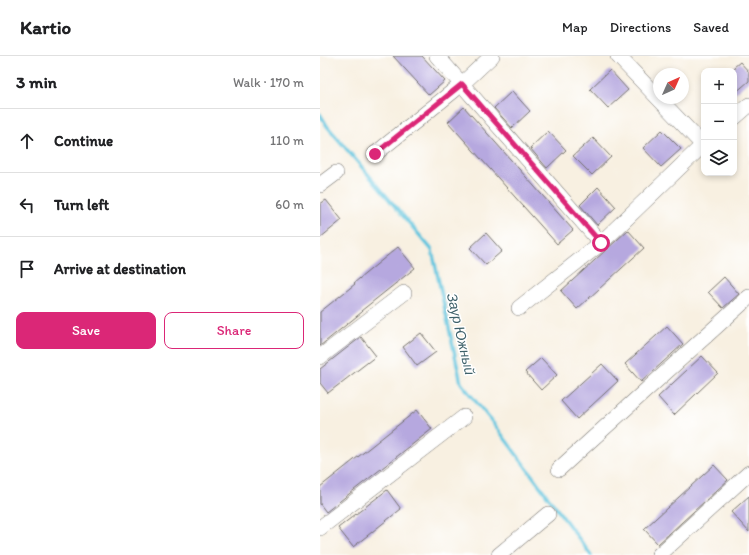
<!DOCTYPE html>
<html lang="en">
<head>
<meta charset="utf-8">
<style>
  :root { --surface:#fff; --page:#f6f6f6; --text:#202124; --muted:#757577; --line:#e0e0e0; --accent:#db2777 }
  body { margin:0; font-family:Itim,sans-serif; background:var(--page); color:var(--text) }
  .controls { position:absolute; right:12px; top:12px; display:grid; overflow:hidden; border-radius:8px; box-shadow:0 2px 6px #0003 }
  .controls button { width:36px; height:36px; display:grid; place-items:center; padding:0; border:0; border-bottom:1px solid var(--line); background:var(--surface); color:var(--text); font:20px sans-serif }
  .compass { position:absolute; left:333px; top:12px; width:36px; height:36px; border-radius:50%; background:var(--surface); box-shadow:0 2px 6px #0003; rotate:45deg }
  .stop { position:absolute; width:12px; height:12px; margin:-9px; border:3px solid #db2777; border-radius:50%; background:#fff }
  .stop.end { background:#db2777; border-color:#fff; box-shadow:0 1px 4px #0008 }
  .list { margin:0; padding:0; list-style:none }
  h2 { display:flex; justify-content:space-between; align-items:center; height:52px; margin:0; padding:0 16px; font-size:17px }
  h2 small { font-size:13px; font-weight:400; color:var(--muted) }
  .list li { display:grid; grid-template-columns:26px 1fr auto; gap:12px; align-items:center; box-sizing:border-box; height:64px; padding:0 16px; border-top:1px solid var(--line) }
  .list b { display:block; font-size:15px; white-space:nowrap }
  .list em { font-size:13px; font-style:normal; color:var(--muted) }
  .actions { display:flex; gap:8px; padding:12px 16px }
  .actions a { flex:1; padding:9px 0; border:1px solid var(--accent); border-radius:8px; text-align:center; font-size:14px; color:var(--accent) }
  .actions .main { background:var(--accent); color:#fff }
  .icon { flex:none; width:22px; height:22px; fill:none; stroke:currentColor; stroke-width:2; stroke-linecap:round; stroke-linejoin:round }
  .map { position:relative; flex:none; width:429px; height:499px; overflow:hidden }
  header { display:flex; align-items:center; gap:24px; box-sizing:border-box; height:56px; padding:0 20px; background:var(--surface); border-bottom:1px solid var(--line) }
  header strong { font-size:19px }
  nav { display:flex; gap:22px; margin-inline-start:auto; font-size:14px }
  main { display:flex }
  aside { flex:1; background:var(--surface) }
  .map>svg:first-child { display:block }
  .lines { fill:none; stroke-linecap:round; stroke-linejoin:round }
  .stream { stroke:#61c5de; stroke-width:3.5 }
  .building { fill:#b6a8df }
  .minor-casing { stroke:#73706b; stroke-width:16 }
  .minor { stroke:#fff; stroke-width:15 }
  .route { stroke:#db2777; stroke-width:5 }
  .labels { text-anchor:middle; stroke-width:3; stroke-linejoin:round; paint-order:stroke }
  .water-label { font-size:14px; font-style:italic; fill:#3e616a; stroke:#fff }
</style>
</head>
<body>
<header>
<strong>Kartio</strong>
<nav><a>Map</a><a>Directions</a><a>Saved</a></nav>
</header>
<main>
<aside>
<h2>3 min<small>Walk · 170 m</small></h2>
<ul class="list">
<li><svg class="icon" aria-label="ahead" viewBox="0 0 24 24"><path d="M12 20V5M6 11l6-6 6 6"/></svg><div><b>Continue</b></div><em>110 m</em></li>
<li><svg class="icon" aria-label="left" viewBox="0 0 24 24"><path d="M17 20v-9H6M10 6l-5 5 5 5"/></svg><div><b>Turn left</b></div><em>60 m</em></li>
<li><svg class="icon" aria-label="arrive" viewBox="0 0 24 24"><path d="M6 21V4h12l-3 4 3 4H6"/></svg><div><b>Arrive at destination</b></div></li>
</ul>
<div class="actions"><a class="main">Save</a><a>Share</a></div>
</aside>
<div class="map">
<svg width="429" height="499" viewBox="0 0 429 499">
  <rect width="100%" height="100%" fill="#fff"/>
  <filter id="ink" filterUnits="userSpaceOnUse"><feTurbulence type="fractalNoise" baseFrequency=".025" numOctaves="2"/><feDisplacementMap in="SourceGraphic" scale="8" xChannelSelector="R" yChannelSelector="G"/><feConvolveMatrix kernelMatrix="1 2 1 2 8 2 1 2 1" color-interpolation-filters="sRGB"/></filter>
  <filter id="wash" filterUnits="userSpaceOnUse"><feTurbulence type="fractalNoise" baseFrequency=".012" numOctaves="4" result="noise"/><feDisplacementMap in="SourceGraphic" scale="16" xChannelSelector="R" yChannelSelector="G"/><feGaussianBlur stdDeviation="0.9" result="paint"/><feColorMatrix in="noise" values="0 0 0 0 0 0 0 0 0 0 0 0 0 0 0 0 0 1.4 0 .05"/><feComposite in="paint" operator="in"/></filter>
  <g filter="url(#wash)">
    <rect width="100%" height="100%" fill="#f8f0e1"/>
    <g class="lines">
      <path class="stream" d="M0,58L7,70L112,194L141,327L177,372L271,499"/>
    </g>
    <g id="blocks">
      <path class="building" d="M73,0H102L125,25L109,39Z
        M420,6L429,16V25L414,38V11Z
        M290,14L308,34L288,52L270,33Z
        M192,35L210,55L192,72L174,52Z
        M144,51L253,174L237,188L128,66Z
        M342,74L361,93L341,111L323,92Z
        M228,75L246,94L227,112L210,92Z
        M273,82L291,101L272,119L253,100Z
        M278,131L296,151L277,169L260,149Z
        M6,144L22,164L0,182V148Z
        M308,174L324,192L257,253L241,235Z
        M166,177L182,195L166,209L150,192Z
        M78,191L95,212L41,255L42,256L0,290V256L35,228L34,227Z
        M404,221L419,238L403,252L388,236Z
        M347,270L363,288L321,326L305,308Z
        M101,277L116,296L97,310L83,291Z
        M41,281L56,300L8,337L0,327V313Z
        M382,300L398,317L354,359L338,341Z
        M221,302L237,319L221,334L205,316Z
        M282,308L298,325L257,363L241,345Z
        M97,354L112,373L6,456L0,448V431Z
        M394,409L408,424L338,488L324,473Z
        M67,434L81,453L33,491L18,472Z
        M429,440V476L411,456Z"/>
    </g>
  </g>
  <g filter="url(#ink)">
    <use href="#blocks" fill-opacity="0" stroke="#73706b" stroke-width="1"/>
    <g class="lines">
      <defs>
        <path id="minor" d="M117,0L281,187
          M298,0L383,89
          M414,62L429,49
          M55,98L142,28L172,0
          M0,129L16,117
          M199,252L281,187L384,88
          M0,301L84,237
          M239,413L429,241
          M0,472L144,361
          M179,499L228,458
          M339,499L429,417"/>
      </defs>
      <use href="#minor" class="minor-casing"/>
      <use href="#minor" class="minor"/>
    </g>
  </g>
  <g class="lines" filter="url(#ink)">
    <path class="route" d="M55,98L142,28L281,187"/>
  </g>
  <g class="labels">
    <g class="water-label">
      <text transform="translate(141 278) rotate(77)" y="5">Заур Южный</text>
    </g>
  </g>
</svg>
<div class="controls">
<button>+</button>
<button>−</button>
<button><svg class="icon" aria-label="layers" viewBox="0 0 24 24"><path d="M12 4l9 5-9 5-9-5zM3 14l9 5 9-5"/></svg></button>
</div>
<svg class="compass" viewBox="-18 -18 36 36"><path d="M0-13l5 13h-10z" fill="#e53935"/><path d="M0 13l5-13h-10z" fill="#757577"/></svg>
<div class="stop" style="left:281px;top:187px"></div>
<div class="stop end" style="left:55px;top:98px"></div>
</div>
</main>
</body>
</html>
